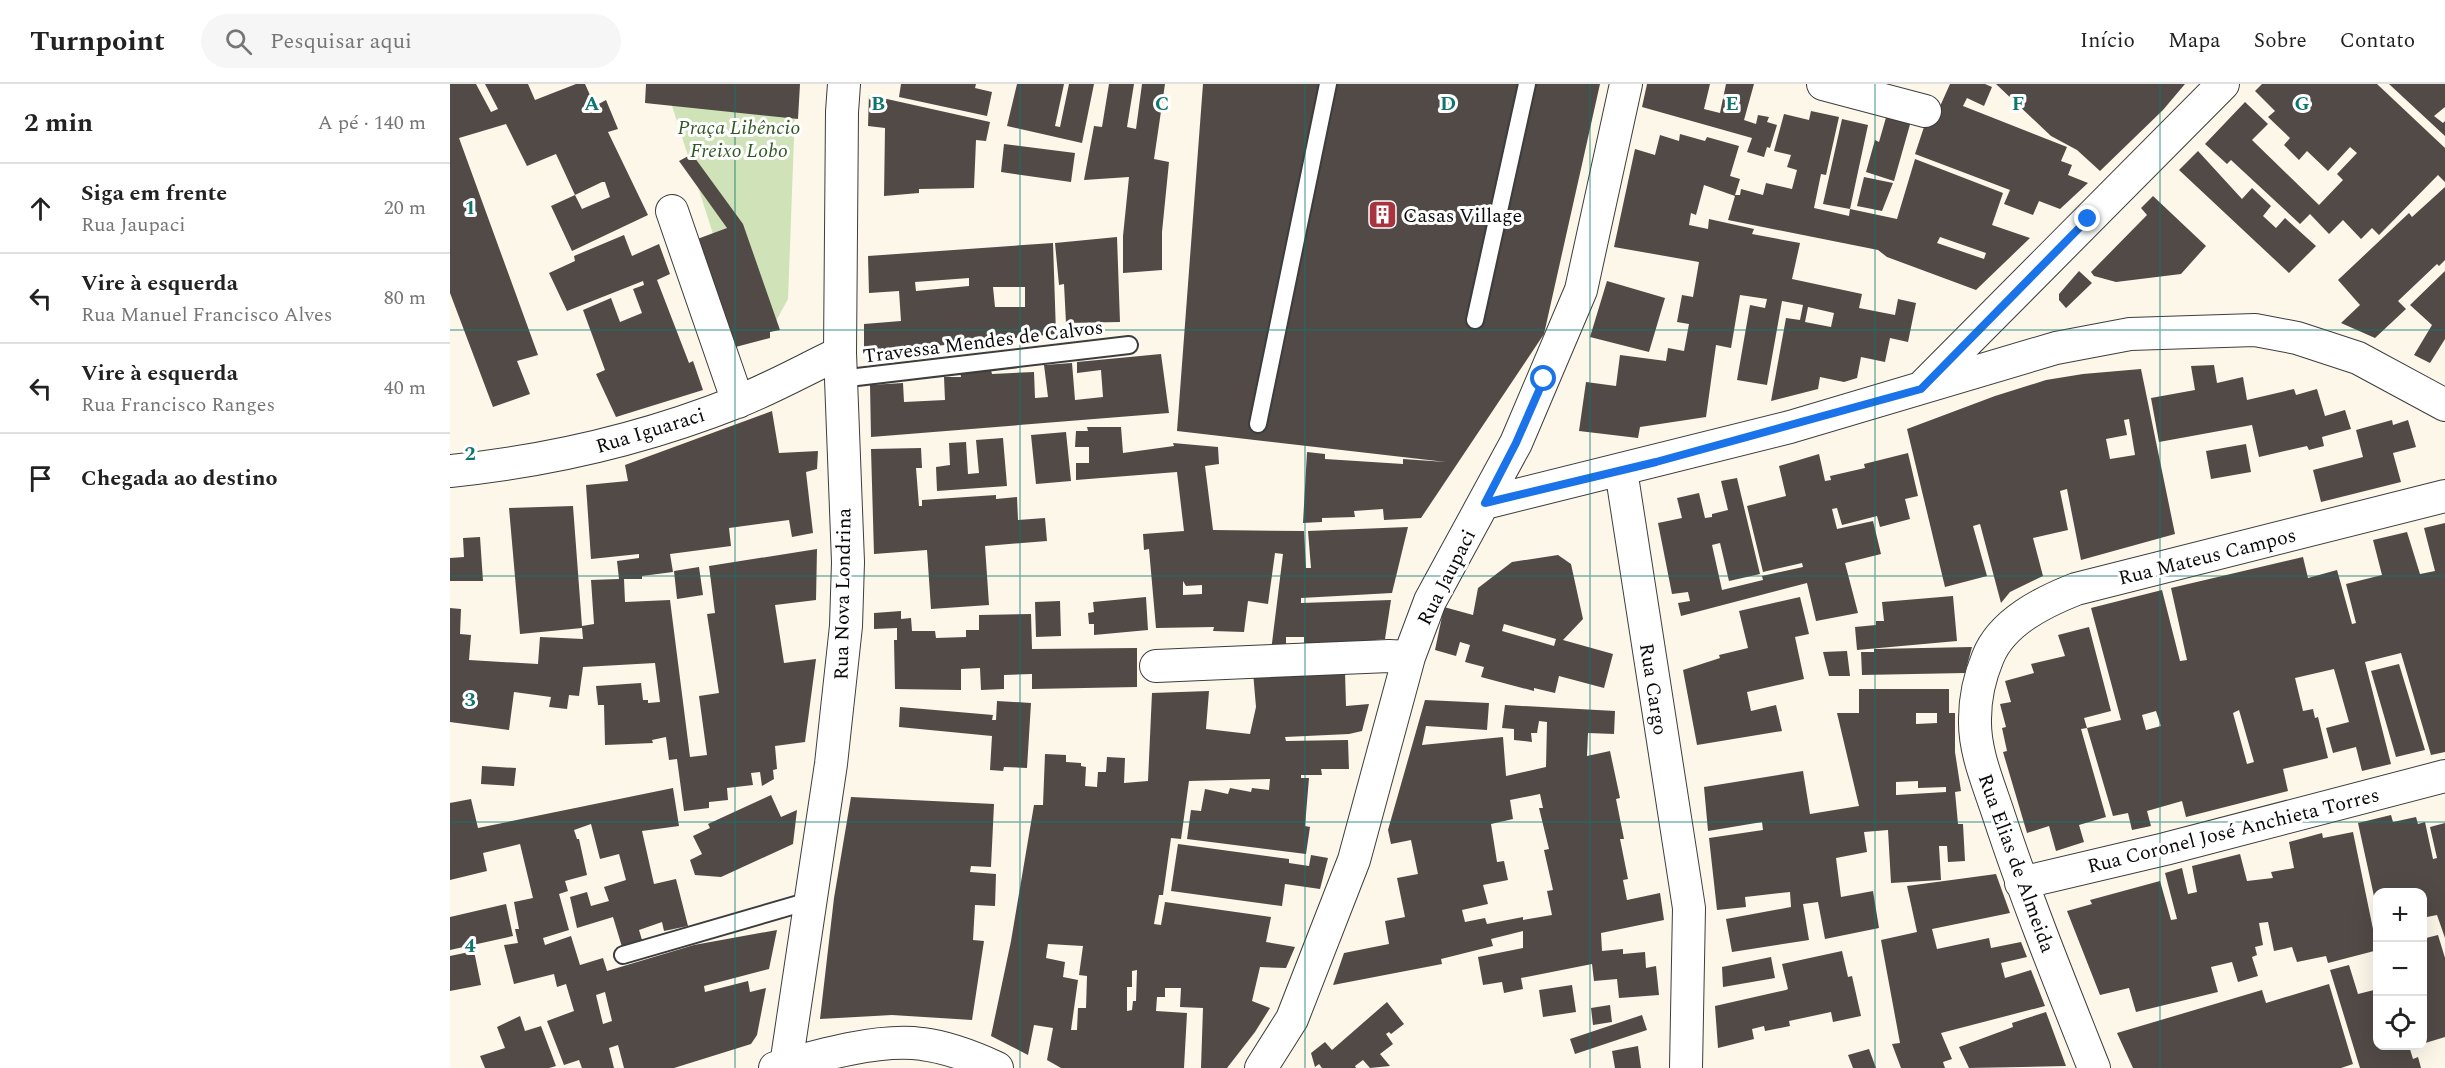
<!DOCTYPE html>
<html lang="pt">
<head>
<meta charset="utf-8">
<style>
  :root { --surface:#fff; --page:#f6f6f6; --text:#222; --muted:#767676; --line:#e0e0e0 }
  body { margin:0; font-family:Spectral,serif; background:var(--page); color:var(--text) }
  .controls { position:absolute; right:18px; bottom:18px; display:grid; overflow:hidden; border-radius:12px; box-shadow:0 6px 24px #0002 }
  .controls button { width:54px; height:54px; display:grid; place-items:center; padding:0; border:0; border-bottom:2px solid var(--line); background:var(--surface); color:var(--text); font:30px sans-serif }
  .stop { position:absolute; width:18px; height:18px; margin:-14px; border:4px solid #1a73e8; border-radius:50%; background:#fff }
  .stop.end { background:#1a73e8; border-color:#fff; box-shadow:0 2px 6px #0008 }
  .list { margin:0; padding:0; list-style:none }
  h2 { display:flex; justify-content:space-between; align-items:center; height:78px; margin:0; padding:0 24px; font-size:26px }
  h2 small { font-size:20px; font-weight:400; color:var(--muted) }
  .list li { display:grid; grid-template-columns:39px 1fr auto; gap:18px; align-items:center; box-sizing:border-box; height:90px; padding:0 24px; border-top:2px solid var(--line) }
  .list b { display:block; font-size:22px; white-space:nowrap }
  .list p { margin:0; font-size:20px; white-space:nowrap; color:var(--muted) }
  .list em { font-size:20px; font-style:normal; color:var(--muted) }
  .icon { flex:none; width:33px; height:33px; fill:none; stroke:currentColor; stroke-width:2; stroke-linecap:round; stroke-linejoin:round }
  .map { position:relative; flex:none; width:1995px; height:984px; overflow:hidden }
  header { display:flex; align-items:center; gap:36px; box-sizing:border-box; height:84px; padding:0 30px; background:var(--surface); border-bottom:2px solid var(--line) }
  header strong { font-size:28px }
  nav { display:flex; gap:33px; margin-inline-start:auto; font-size:21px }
  .search { width:420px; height:54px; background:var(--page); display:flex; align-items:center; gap:15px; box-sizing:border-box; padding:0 21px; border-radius:33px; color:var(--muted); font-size:22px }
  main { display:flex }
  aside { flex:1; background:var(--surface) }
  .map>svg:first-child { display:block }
  .green { fill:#d0e2b7 }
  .building { fill:#514a47; fill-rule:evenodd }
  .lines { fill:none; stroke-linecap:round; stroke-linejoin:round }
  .lane-casing { stroke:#3d3d3d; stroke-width:20 }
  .street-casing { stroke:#3d3d3d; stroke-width:34 }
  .lane { stroke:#fff; stroke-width:16 }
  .street { stroke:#fff; stroke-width:32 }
  .route { stroke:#1a73e8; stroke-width:8 }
  .grid { fill:none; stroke:#0f766e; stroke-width:1.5; stroke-opacity:0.55 }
  .labels { text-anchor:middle; stroke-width:6; stroke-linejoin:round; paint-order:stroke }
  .park-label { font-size:20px; font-style:italic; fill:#315823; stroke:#fff }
  .poi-label { font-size:20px; fill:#0a0a0a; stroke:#fff; text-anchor:start }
  .street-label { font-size:20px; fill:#0a0a0a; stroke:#fff }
  .grid-label { font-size:20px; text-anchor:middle; font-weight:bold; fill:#0f766e; stroke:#fff; stroke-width:6; stroke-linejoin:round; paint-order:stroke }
</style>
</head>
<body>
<header>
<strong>Turnpoint</strong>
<div class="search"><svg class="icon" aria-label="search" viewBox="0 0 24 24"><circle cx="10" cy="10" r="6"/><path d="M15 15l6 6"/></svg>Pesquisar aqui</div>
<nav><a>Início</a><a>Mapa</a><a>Sobre</a><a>Contato</a></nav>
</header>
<main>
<aside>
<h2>2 min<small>A pé · 140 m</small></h2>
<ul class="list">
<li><svg class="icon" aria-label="ahead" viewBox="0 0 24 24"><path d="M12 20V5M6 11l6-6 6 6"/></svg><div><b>Siga em frente</b><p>Rua Jaupaci</p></div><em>20 m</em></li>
<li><svg class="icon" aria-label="left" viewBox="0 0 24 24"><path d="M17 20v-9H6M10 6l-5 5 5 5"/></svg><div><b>Vire à esquerda</b><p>Rua Manuel Francisco Alves</p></div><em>80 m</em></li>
<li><svg class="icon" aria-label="left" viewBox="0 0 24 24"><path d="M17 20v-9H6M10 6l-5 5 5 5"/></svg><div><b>Vire à esquerda</b><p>Rua Francisco Ranges</p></div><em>40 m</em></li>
<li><svg class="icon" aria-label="arrive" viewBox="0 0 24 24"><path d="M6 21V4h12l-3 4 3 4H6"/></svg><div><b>Chegada ao destino</b></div></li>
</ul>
</aside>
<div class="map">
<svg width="1995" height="984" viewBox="0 0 1995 984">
  <rect width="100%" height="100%" fill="#fcf7e9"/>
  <path class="green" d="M215,0H346L338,215L326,237L297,256Z"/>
  <path class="building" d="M0,0H26L41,28L48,25L35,0H78L85,16L126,0H135L145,22L156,16L168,45L158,48L198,131L122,167L101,122L125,111L106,70L77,82L56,40L9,54L88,271L67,277L80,310L43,323L0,209ZM152,98H155L160,113L132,125L125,111Z
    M196,0H350L348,35L195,19Z
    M451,0H526L525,4L542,8L537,32L449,13Z
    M567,0H614L605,42L610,43L619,0H644L632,59L557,42Z
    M659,0H684L677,43L686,45L692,0H715L704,75L719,78L712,148V186L673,189V152L679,93L634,96L644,42L652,43Z
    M753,0H1150L1094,250L971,434L934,436L933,425L904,427L905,433L872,434V438L853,439L857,368L875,370V375L953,380V375L996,378L727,347Z
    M1197,0H1260L1254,25L1270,29L1276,0H1304L1294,36L1306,40L1308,31L1319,33L1317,38L1327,41L1320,64L1317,63L1314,73L1297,68L1302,54L1192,23Z
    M1500,0H1535L1542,3L1534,22L1517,14L1513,22L1617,63L1611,77L1622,81L1618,91L1638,99L1610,125L1589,117L1583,131L1554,120L1560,106L1465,70L1476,37L1482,40Z
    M1546,0H1735L1713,26L1650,87L1627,66L1601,52Z
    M1812,0H1927L1995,64V98L1988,91L1929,151L1922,144L1911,155L1893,136L1879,150L1860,130L1850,140L1781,76L1777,80L1755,60L1795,18L1818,40L1802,56L1869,121L1893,96L1887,90L1907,69L1900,63L1878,87L1857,67L1849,76L1834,61L1840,54L1818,33L1825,27L1805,7Z
    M1939,0H1995V23L1984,32L1993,39L1995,37V52Z
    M419,11L540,38L536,57L526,56L524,104L469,105V109L434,112L435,44L418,42Z
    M1361,27L1389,33L1376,91L1371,90L1364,124L1399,132L1400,125L1447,135L1465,75L1553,109L1542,141L1580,154L1526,206L1437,173L1428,166L1278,136L1285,112L1254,101L1246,131L1241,129L1239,141L1258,145L1259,135L1304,145L1302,150L1350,159L1342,195L1412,210L1409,224L1445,231L1448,215L1466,219L1458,258L1440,254L1435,278L1411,273L1407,294L1394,298L1370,293L1368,305L1321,317L1336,234L1350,236L1353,221L1332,217L1317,301L1287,296L1300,221L1315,224L1317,215L1290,211L1281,264L1266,261L1256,333L1190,343L1188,354L1129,347L1136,298L1166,302L1170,271L1216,277L1218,264L1234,267L1239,240L1227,238L1232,211L1243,213L1249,178L1164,163L1185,65L1205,71L1210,51L1229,57L1230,50L1255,57L1257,53L1289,62L1280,92L1290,95L1285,111H1290L1291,105L1313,111L1316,99L1342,105L1347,86L1337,83L1341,71L1324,67L1334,30L1359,36ZM1490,153L1536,169L1534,175L1487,159ZM1358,223L1384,229L1381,243L1355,238Z
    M1437,30L1461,37L1444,97L1416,88L1425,56L1429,58Z
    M1392,35L1418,41L1400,125L1373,120Z
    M554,60L625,69L621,98L551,88Z
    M1748,67L1792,115L1802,104L1821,122L1813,132L1826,144L1835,134L1866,162L1839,189L1729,86Z
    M242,70L293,140L330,246L320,248V254L278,265L242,157L277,144L229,77Z
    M1414,93L1443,99L1432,127L1407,122Z
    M1995,103V176L1989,182L1987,180L1948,217L1956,225L1925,254L1891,239L1910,221L1888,196L1959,129L1962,133Z
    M1703,112L1756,162L1731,190L1666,198L1644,192L1641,188L1697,131L1691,124Z
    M174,151L182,172L209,160L220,190L207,196L239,279L243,277L253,306L166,333L146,290L155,286L133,226L161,214L170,238L192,229L183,205L194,201L193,197L117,227L99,189L125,177L124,172Z
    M667,153L670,238L616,239L614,200L609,201L605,159Z
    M603,159L606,250L414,269V240L451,237L449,207L419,209L418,172ZM519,194V202L466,207L465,198ZM543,203H575V223H545Z
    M1629,187L1642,199L1616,224L1609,216V210Z
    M1995,187V255L1980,279L1964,271L1982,241L1960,221Z
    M1157,197L1215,214L1199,268L1140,253Z
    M711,270L719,329L421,353L420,301L453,299L454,318L495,316L494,293H511L510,287L541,286L542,290L584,288L585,314L598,313L594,281L622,279L625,316L653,313L651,286L627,289V278Z
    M1764,281L1767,299L1793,293L1797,316L1844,305L1846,311L1867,305L1875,332L1895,326L1901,345L1872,353L1874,362L1859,366L1857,362L1809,373L1802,341L1709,358L1701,314L1745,306L1741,282Z
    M1691,285L1725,450L1631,476L1617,405L1610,407L1618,446L1583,454L1593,492L1560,508L1551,519L1530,440L1523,442L1537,492L1495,503L1457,345L1545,312L1596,296L1633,290ZM1679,335L1685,371L1660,375L1656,355L1677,351L1674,336Z
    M322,327L329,369L368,367L367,385L356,388L363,449L342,453L339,436L279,444L281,462L220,470L223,488L192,492V495H174L175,518L220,516L240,673L257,671L249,612L269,609L257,530L265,529L259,482L367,465L366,516L325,521L334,579L366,575L355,658L325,662L327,685L323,686L324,695L312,702L310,688L301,689L303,701L277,704L278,716L259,718V724L234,727L227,675L219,676L216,653L202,656L203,659L155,661L154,621H148L146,602L191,599L193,616H198V619L210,618L205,579L133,583L129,612L119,611L117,625L99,623L101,613L64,608L59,646L0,638V524L11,525L10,550L21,551L19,576L88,580L90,553L133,555L132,544L70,550L59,424L123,422L132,542L144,540L141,496L169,495L167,477L189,474V470L141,475L136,401L178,397L175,381Z
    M1942,336L1943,341L1958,336L1966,363L1943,369L1951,398L1871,418L1863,386L1913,373L1906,346Z
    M637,343H671L673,369L724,362L723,359L768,363L769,380L755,382L763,446L854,447L856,484H861L858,447L958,443L942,509L851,514V519L941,516L935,555L854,563V553H836V565L821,567L833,470L825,469L818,520L798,517L794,548L763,547L764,543L706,544L699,465L694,466L693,450L734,447L727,388L626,396V379H639V363H625L626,347H638ZM733,497L736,502L752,501V510L733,511Z
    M616,348L621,397L586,400L581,351Z
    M553,354L557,402L487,407L486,383L500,381L499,359L516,358L518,390L529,389L526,356Z
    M1796,360L1801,388L1761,395L1756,367Z
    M471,364L472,384H466L469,422H472V416L546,411V415L567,413L568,436L595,434L597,457L535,462L539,521L481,525L477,466L424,470L421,365Z
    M1458,369L1468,412L1455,415L1460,435L1430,443L1427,432L1392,441L1387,424L1382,425L1387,445L1423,437L1431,470L1395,479L1408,529L1366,537L1357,499L1231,532L1228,519L1240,517L1238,508L1222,510L1208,439L1232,434L1227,414L1249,409L1255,434L1262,433V430L1278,426L1271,397L1287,394L1310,490L1279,497L1270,459L1262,461L1272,506L1313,496L1312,492L1353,483L1352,479L1313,488L1297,422L1336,412L1329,382L1369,370L1375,397L1381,396L1380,392L1415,384L1414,380Z
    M1995,439V668L1981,671L1951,569L1915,578L1941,680L1912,687L1906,663L1883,669L1876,644L1899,638L1884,585L1845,594L1853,627L1863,625L1865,634L1868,633L1878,674L1833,685L1838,707L1736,733L1732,717L1697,727L1701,742L1682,746L1678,729L1663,732L1637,644L1631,645L1656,733L1629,741L1634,758L1606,767L1599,742L1577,749L1553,668L1557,667L1552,644L1556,643L1550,620L1561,618L1555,597L1584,589L1581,580L1615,572L1608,551L1639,543L1661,627L1634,634L1637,644L1671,636L1641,524L1712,506L1730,577L1737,576L1721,504L1853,473L1858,494L1887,486L1902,540L1906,539L1896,500L1932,491L1923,456L1957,448L1970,490L1985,487L1974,444ZM1789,626L1804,678L1797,680L1783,629ZM1706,627L1711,642L1696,646L1692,631Z
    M30,453L33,497H0V474L14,473L13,454Z
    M1108,471L1121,480L1133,535L1113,556L1163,570L1154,604L1109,592L1105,609L1084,604V607L1031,593L1034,583L1015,578L1020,561L1010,558L1006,572L985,566L994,523L1023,531L1028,504L1062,478ZM1054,540L1106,555L1104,562L1052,547Z
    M249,483L253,511L227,515L224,487Z
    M1503,512L1507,557L1407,566L1405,543L1426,541V537H1434L1432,518Z
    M696,513L698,546L644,551V540H639L638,529L644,528L643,518Z
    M1350,513L1359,550L1345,553L1354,595L1297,608L1301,627L1326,621L1332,647L1247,661L1233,586L1270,574L1269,571L1298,564L1289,527Z
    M610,517L611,552L586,553L585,518Z
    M451,527V535L461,534L462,547H485L486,554L516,553V546H529V531L581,530L582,565L687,564V603L582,605V590L554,591V605L531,606L530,584L511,585V606L445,605L444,556H447V544L424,545V529Z
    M1522,563L1515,589L1412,591L1411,568H1424V565Z
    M1397,567L1400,592H1379L1373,568Z
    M1949,580L1975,666L1946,673L1921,587Z
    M803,588H895L896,622L919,620L912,647L899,650L835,653L836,657L898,656L899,685H871L872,691H851V694H859L855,742L860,743L856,770L737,755L741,726L751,727L755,705L778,710L780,704L801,708L802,704L819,706L820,695L739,697L731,755L721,754L713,811H709L704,840L711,841L715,818L821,833L816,858L845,863L836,884L810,883L802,917L820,924L805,948L777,984H751L753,924L730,923L731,904H715V913H707L706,927L737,929L734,984H611L597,976L603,944L584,941L578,971L541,952L561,857L584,721H593L595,670L616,671V678L631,679V682L636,683L635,702L647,703L648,688H656L657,673L675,674L674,699L698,697L702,609L759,607L756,645L800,650L806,623ZM598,860L633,862L629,891L637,892L636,924H628L627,946H621L628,896L613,893L615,878L596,874ZM687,886L686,917H683L682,926L677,927V903H682V887Z
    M1409,605H1499V629H1505V668L1511,707L1505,708L1508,740H1513L1515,777L1498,778L1497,762H1489L1491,796L1441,799L1438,746L1414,748L1417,768L1386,774L1391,813L1423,807L1429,844L1375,855L1368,818L1353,820L1359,856L1282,868L1276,835L1341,823L1340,808L1295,813L1296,823L1267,826L1259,754L1313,746L1312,738L1258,747L1254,703L1353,687L1360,730L1409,722L1387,629H1409ZM1466,629H1487V639L1466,640ZM1468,697V704L1496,703V708L1446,711V698Z
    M975,616L1039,619L1037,646L976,642L972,661L1053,653L1056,692L1096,683L1097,638L1089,637L1087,649H1081L1082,658L1064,656V645L1052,644L1055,621L1165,627L1164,650L1138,649L1137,672L1160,667L1170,714L1166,715L1174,755H1170L1178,795L1173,796L1177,816L1210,809L1214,836L1151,849L1152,867L1173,865V870L1195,868L1196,884L1206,882L1209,911L1169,914L1167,895L1144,897L1142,880L1071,894L1073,905L1054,909L1052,898L1033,901L1028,873L1073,864V847L1041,855L1043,862L991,875L992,880L883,901L894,869L939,860L935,837L955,833L947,794L968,790L961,756L941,760L938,746ZM1090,710L1093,724H1089L1099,765L1094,766L1103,806L1097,807L1102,831L1073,836V833L1037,840L1035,834L1015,838L1012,826L1038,820L1033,801L1058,796L1054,777L1047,778L1041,740L1063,735L1060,716Z
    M547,617L581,619L577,684L554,683L553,687L540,686L542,652L449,643L450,623L543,631L542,636H546Z
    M32,682L66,684L64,702L31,700Z
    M223,704L229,742L192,747L204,800L226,795L238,842L214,847L212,838L189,846L192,856L172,863L163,833L127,844L120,813L137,808L141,822L159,817L154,803L176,796L169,770L150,775L141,740L124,746L127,755H129L137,791L115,797L118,807L109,810L119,846L93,854L95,861L121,852L130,881L153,874L157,887L244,861L327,846L319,885L254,902L255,908L298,897L300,908L316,904L307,951L301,960L224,984H174L168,961L159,964L164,984H132L129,976L114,981L97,937L124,927L116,900L107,903L104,890L64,900L54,861L68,859L65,845H69L64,818L83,814L70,760L33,769L37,787L0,796V719L21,715L28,744ZM155,908L162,937L153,940L146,911Z
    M321,711L331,733L347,726L343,760L271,793L245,791L240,776L252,770L243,752L260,744L258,740Z
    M401,713L544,720L541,783L521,782L520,788L546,790L545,822L525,821L523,856L534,857L522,936L442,931L370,935L384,814Z
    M1941,731L1943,738L1966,733L1968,740L1975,738L1983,775L1987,774L1980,743L1995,739V854L1987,831L1972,834V808H1928L1927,826L1908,739Z
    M1903,748L1923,845L1928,843V866L1878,879L1876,872L1847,878L1842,863L1824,867L1818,838L1809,839L1813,861L1805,863L1807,871L1802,873L1808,892L1788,898L1782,878L1761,883L1768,908L1686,928L1679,904L1650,911L1617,827L1642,820L1640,816L1710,797L1721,836L1727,835L1715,789L1732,784L1738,810L1747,808L1742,782L1790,770L1797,797L1823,794L1821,788L1844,784L1839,758L1872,749L1873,754Z
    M728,760L839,775V779L859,782L861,771L878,774L870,805L835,800L832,822L721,807Z
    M1546,790L1560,829L1482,845L1487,865L1539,854L1541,864L1571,858L1577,873L1551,879L1555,894L1581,886L1595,922L1491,949L1502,975L1493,978L1495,984H1451L1442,960L1450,959L1431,856L1467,848L1457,802Z
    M56,820L63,852L0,866V833Z
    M1988,851L1995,874V953L1972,960V855Z
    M24,867L31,901L0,907V872Z
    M1392,867L1398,893L1402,892L1411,932L1383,938L1381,928L1339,937L1340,942L1315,947L1314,942L1302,945L1304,955L1268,964L1265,922L1336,906L1338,905L1332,880Z
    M1321,873L1325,894L1273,903L1272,883Z
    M1899,881L1908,910L1928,905V962H1959L1963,975L1968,973L1971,984H1910L1880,886Z
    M1879,900L1903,980L1891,984H1683L1667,949L1812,906L1816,919Z
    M1122,901L1126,928L1093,933L1089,906Z
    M937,918L954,940L941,950L939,948L936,950L943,960L930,970L940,982L920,984L913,976L905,982L906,984H872L869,980L865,983L861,969L875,958L882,966Z
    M1160,921L1162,938L1143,941L1141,924Z
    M1596,928L1616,982L1519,984L1509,963L1563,943L1562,939Z
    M1192,931L1197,946L1125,970L1120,955Z
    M70,932L75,947L91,942L106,982L99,984H35L30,972L55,964L47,943Z
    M1188,962L1191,984H1165L1162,967Z
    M1419,965L1426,984H1403L1398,971Z"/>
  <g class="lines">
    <defs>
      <path id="lane" d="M1025,236L1077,0
        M390,295L679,261
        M808,340L878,0
        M173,871L359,817"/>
      <path id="street" d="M1373,0L1475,27
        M222,127L288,318
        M1475,300L1773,0
        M1171,386L1239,824L1236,984
        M0,387C99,377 194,355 287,318C322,304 356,285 390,269
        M1035,419L1340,343L1606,264L1680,250L1805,246L1847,254L1908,274L1995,321
        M706,582L939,572L959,573
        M1571,799L1715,765L1995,692
        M336,981L381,680L396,542L398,478L390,269L392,28L394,0
        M325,984C367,972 429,954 472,960C498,963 523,973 547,984
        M811,984L842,935L904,776L959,573L980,517L1066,359L1131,206L1176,0
        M1644,984C1611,901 1577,817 1549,732C1539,701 1524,668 1525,635C1525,615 1530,592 1538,573C1552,538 1593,518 1626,505L1995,412"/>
    </defs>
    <use href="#lane" class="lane-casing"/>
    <use href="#street" class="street-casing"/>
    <use href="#lane" class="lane"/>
    <use href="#street" class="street"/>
  </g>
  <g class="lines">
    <path class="route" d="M1094,295L1066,359L1035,419L1206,378L1471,305L1638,135"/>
  </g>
  <path class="grid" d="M285,0V984M570,0V984M855,0V984M1140,0V984M1425,0V984M1710,0V984M0,246H1995M0,492H1995M0,738H1995"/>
  <defs>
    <symbol id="building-square" viewBox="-11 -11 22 22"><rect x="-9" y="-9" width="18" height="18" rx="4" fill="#a8343f" stroke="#fff"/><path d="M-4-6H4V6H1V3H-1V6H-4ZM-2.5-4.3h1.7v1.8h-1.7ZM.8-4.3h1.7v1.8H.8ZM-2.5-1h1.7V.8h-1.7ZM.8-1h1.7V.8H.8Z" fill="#fff"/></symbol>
  </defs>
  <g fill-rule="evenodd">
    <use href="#building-square" x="916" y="114" width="33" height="33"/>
  </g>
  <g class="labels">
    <g class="park-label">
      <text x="289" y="50">Praça Libêncio<tspan x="289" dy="23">Freixo Lobo</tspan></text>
    </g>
    <g class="poi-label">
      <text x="953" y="138">Casas Village</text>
    </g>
    <g class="street-label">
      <text transform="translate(533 257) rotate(-7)" y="7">Travessa Mendes de Calvos</text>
      <text transform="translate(200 346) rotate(-17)" y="7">Rua Iguaraci</text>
      <text transform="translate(1757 472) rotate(-14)" y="7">Rua Mateus Campos</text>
      <text transform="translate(996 493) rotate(-63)" y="7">Rua Jaupaci</text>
      <text transform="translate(392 510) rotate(-89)" y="7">Rua Nova Londrina</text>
      <text transform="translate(1204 605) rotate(81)" y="7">Rua Cargo</text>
      <text transform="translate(1783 746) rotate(-14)" y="7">Rua Coronel José Anchieta Torres</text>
      <text transform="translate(1567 779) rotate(70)" y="7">Rua Elias de Almeida</text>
    </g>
  </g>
  <g class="grid-label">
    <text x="142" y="26">A</text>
    <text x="428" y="26">B</text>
    <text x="712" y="26">C</text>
    <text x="998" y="26">D</text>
    <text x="1282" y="26">E</text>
    <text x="1568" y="26">F</text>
    <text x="1852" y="26">G</text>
    <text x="20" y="130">1</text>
    <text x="20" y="376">2</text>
    <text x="20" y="622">3</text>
    <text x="20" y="868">4</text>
  </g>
</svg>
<div class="controls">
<button>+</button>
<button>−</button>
<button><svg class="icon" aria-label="locate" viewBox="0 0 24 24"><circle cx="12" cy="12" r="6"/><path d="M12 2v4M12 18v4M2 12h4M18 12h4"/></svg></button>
</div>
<div class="stop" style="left:1094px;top:295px"></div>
<div class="stop end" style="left:1638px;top:135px"></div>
</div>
</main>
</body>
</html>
